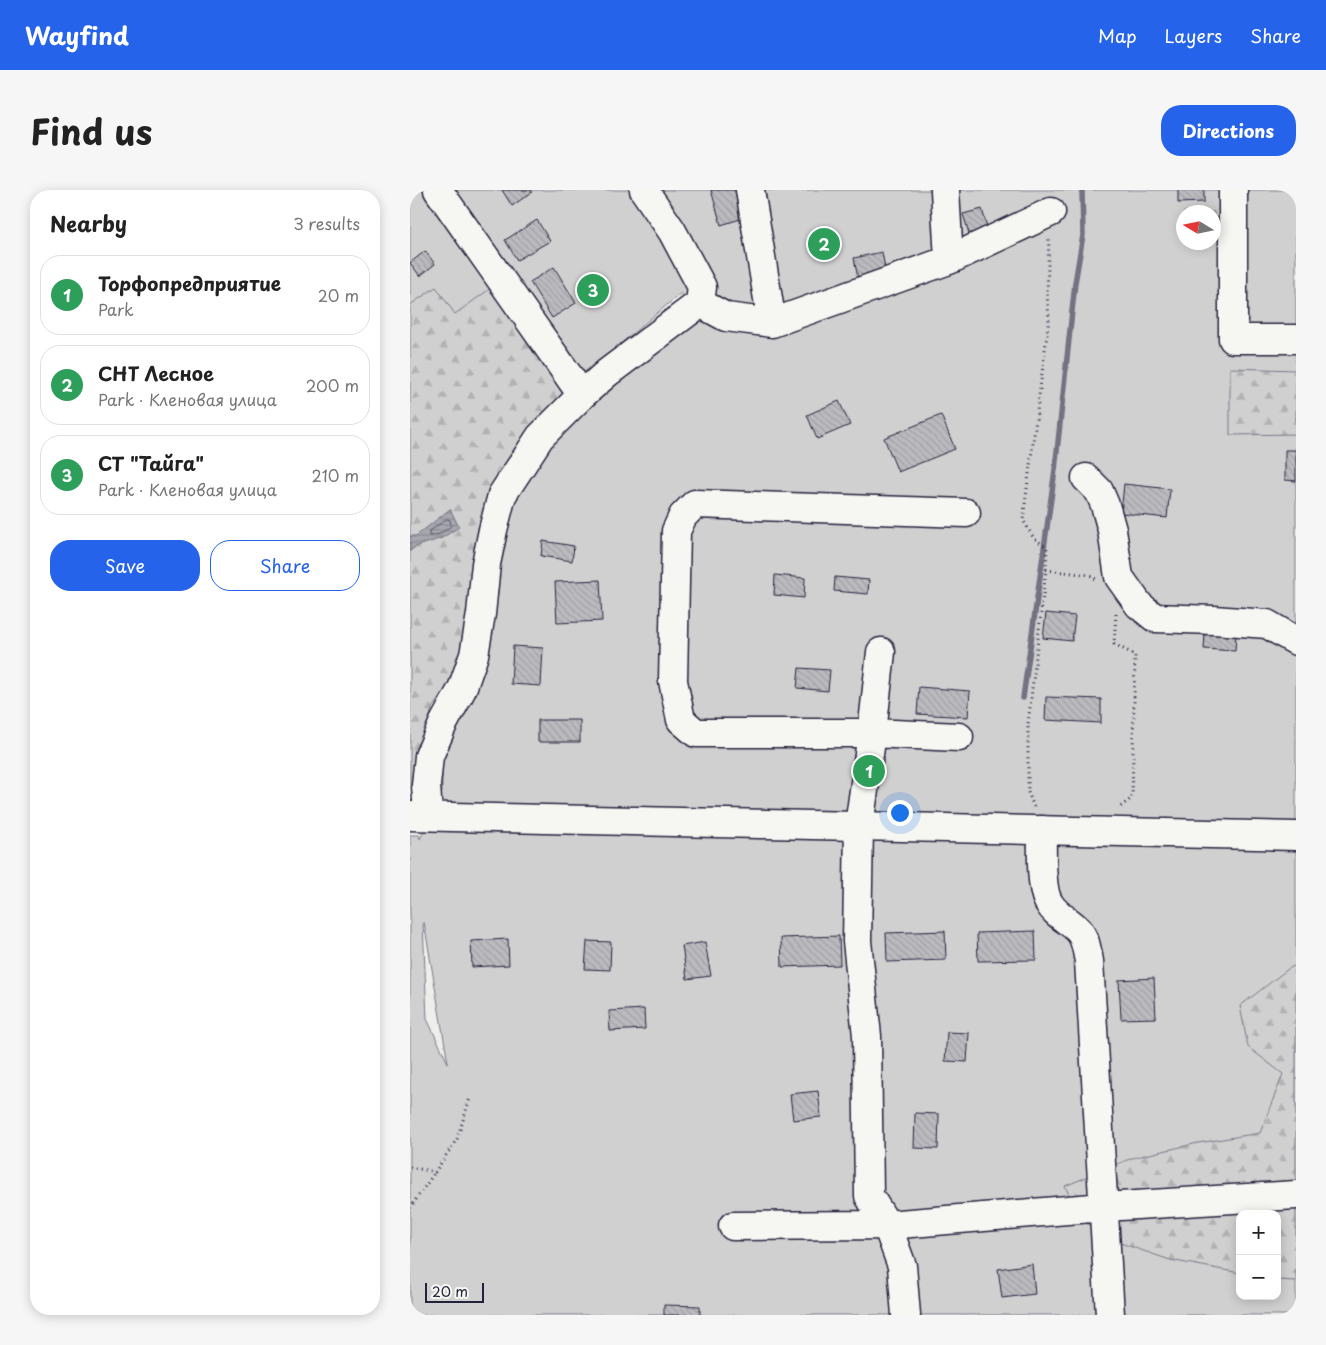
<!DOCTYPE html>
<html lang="en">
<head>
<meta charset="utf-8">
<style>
  :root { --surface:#fff; --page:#f6f6f6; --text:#222; --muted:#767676; --line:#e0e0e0; --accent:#2563eb }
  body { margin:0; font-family:"Playpen Sans",sans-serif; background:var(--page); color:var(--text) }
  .controls { position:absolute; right:15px; bottom:15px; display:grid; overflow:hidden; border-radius:10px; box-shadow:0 2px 12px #0003 }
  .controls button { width:45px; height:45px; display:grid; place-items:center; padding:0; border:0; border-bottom:1px solid var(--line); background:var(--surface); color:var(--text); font:25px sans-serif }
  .compass { position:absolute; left:766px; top:15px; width:45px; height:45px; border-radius:50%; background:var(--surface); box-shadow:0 2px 12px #0003; rotate:280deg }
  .scale { position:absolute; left:15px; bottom:12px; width:59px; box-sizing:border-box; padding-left:5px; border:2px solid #22223b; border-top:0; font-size:14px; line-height:18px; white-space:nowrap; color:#22223b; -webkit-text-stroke:4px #f6f6f2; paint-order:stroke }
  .you { position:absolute; left:489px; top:622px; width:18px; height:18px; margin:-12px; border:4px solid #fff; border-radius:50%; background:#1a73e8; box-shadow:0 0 0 8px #1a73e833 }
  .badge { display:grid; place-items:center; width:32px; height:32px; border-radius:50%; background:var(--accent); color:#fff; font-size:16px; font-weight:700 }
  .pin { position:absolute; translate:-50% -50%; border:2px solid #fff; box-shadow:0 1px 5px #0006 }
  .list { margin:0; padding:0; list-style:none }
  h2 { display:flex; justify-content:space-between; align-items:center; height:65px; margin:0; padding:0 20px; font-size:21px }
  h2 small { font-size:16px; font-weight:400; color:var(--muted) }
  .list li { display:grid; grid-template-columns:32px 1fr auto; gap:15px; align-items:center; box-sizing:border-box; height:80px; margin:0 10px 10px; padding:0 10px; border:1px solid var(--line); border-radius:20px }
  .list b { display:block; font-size:19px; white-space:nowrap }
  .list p { margin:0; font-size:16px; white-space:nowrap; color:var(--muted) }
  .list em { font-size:16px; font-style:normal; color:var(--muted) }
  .actions { display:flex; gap:10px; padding:15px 20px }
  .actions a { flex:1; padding:11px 0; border:1px solid var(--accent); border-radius:20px; text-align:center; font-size:18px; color:var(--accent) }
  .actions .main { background:var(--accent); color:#fff }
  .map { position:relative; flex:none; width:886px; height:1125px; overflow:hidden; border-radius:20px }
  header { display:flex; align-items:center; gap:30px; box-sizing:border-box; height:70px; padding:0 25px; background:var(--accent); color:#fff }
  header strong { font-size:24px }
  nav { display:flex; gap:28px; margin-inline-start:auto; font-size:18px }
  .intro { display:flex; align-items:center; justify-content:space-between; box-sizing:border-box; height:120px; padding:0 30px }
  h1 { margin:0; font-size:35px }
  .button { padding:12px 22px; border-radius:20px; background:var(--accent); color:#fff; font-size:18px; font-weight:700 }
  main { display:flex; gap:30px; padding:0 30px }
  aside { flex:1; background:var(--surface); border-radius:20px; box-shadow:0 2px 12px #0003 }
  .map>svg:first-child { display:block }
  .green { fill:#d0d0d1; stroke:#797986; fill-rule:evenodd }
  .forest { fill:url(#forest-firs); stroke:#797986 }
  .water { fill:url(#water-rules); stroke:#727281 }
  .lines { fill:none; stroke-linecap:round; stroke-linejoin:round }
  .shore { stroke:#575769; stroke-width:1 }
  .stream { stroke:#727281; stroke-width:5.5 }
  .building { fill:url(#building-back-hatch); stroke:#22223b }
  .minor-casing { stroke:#22223b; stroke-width:31 }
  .major-casing { stroke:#22223b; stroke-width:31 }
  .path { stroke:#22223b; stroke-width:3; stroke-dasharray:1 4; stroke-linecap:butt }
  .minor { stroke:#f6f6f2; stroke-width:28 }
  .major { stroke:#f6f6f2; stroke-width:28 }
</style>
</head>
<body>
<header>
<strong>Wayfind</strong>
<nav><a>Map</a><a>Layers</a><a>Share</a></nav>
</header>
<div class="intro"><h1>Find us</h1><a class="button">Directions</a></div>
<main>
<aside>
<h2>Nearby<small>3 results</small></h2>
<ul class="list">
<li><span class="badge" style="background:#2e9e5b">1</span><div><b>Торфопредприятие</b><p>Park</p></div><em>20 m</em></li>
<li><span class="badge" style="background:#2e9e5b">2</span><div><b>СНТ Лесное</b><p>Park · Кленовая улица</p></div><em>200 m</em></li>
<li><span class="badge" style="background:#2e9e5b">3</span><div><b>СТ &quot;Тайга&quot;</b><p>Park · Кленовая улица</p></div><em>210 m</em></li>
</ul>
<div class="actions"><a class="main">Save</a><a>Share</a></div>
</aside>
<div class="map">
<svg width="886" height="1125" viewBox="0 0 886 1125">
  <defs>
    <pattern id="forest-firs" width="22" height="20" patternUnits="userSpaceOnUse" patternTransform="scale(1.25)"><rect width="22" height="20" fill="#d0d0d1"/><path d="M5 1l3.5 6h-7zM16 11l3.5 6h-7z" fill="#b2b2b4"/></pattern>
    <pattern id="water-rules" width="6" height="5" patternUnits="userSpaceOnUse" patternTransform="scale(1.25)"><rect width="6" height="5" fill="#a7a7af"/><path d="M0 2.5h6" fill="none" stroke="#888890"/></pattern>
    <pattern id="building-back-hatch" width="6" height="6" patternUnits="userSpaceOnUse" patternTransform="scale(1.25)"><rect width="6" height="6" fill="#bbbbbf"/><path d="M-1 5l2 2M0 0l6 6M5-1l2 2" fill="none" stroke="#a0a0a5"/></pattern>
  </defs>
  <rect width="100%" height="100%" fill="#eeeeeb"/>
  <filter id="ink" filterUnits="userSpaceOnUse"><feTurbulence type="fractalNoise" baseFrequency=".02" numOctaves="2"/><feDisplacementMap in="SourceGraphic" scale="10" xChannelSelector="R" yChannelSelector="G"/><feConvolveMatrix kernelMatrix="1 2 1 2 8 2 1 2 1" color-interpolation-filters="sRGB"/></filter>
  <g filter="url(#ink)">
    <path class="green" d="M0,0H886V1125H0V645H9L10,649L32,602V560L98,315L121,274L190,200L284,123L271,103L159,197L45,125L0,115ZM774,22H804V52H774ZM13,732H14L38,873L17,829ZM830,1024H867V1106H830Z"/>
    <path class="forest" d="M91,91L159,197L117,247L77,309L66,362L54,457L39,494L22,518L6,581L0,594V115L26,97L45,124Z
      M820,178L886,180V244L820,245Z
      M886,775V1091L867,1090V1024H830V1083L760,1070L690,1046L668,1025L655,996L722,968L788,953L850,943L873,884L838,857L830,816L878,779Z"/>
    <path class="water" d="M40,319L49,337L32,348L5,357L0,361V346H6Z"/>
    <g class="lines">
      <path class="shore" d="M37,329L40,330L41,336L30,344L19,346V342Z"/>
      <path class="stream" d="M613,508L645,280L665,93L673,45L672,0"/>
    </g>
    <path class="building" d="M92,0H121L122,2L102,16Z
      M301,0H329L337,27L311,35Z
      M768,0H794V12L768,13Z
      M572,19L579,44L561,50L553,24Z
      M127,30L140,51L107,70L95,50Z
      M15,61L25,74L10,86L0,73Z
      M472,62L476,84L448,89L444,68Z
      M144,77L166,113L142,128L120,92Z
      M429,211L440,235L407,249L397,225Z
      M531,225L545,259L488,282L474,248Z
      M875,260H886V291L875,290Z
      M714,294L760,299L757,328L711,323Z
      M133,351L164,356L162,371L131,366Z
      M365,385L395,388L394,408L364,405Z
      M425,387L459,390L458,404L424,401Z
      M190,390L192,431L147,433L145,392Z
      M636,423L665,426L662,451L633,448Z
      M795,443L826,445L825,461L794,459Z
      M103,456L133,458L131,496L101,494Z
      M389,478L420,480L418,501L387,498Z
      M509,497L560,501L558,527L507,524Z
      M636,507L691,509V533L635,530Z
      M128,530H170V552H128Z
      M535,741L536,770L477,772L476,743Z
      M625,741L626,770L568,771L567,743Z
      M429,746L430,775L372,777L371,748Z
      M98,749L99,775L62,777L61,751Z
      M177,751L201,752L200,780L175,779Z
      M295,752L301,786L277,789L272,756Z
      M744,788L746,828L711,829L709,790Z
      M234,819L235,839L200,841L199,821Z
      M537,842L559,843L557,872L535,871Z
      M408,901L411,927L383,930L380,904Z
      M505,923L529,924L528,959L504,958Z
      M622,1074L625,1104L592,1108L588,1079Z
      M254,1115L290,1116V1125H254Z"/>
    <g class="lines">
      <defs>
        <path id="minor" d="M28,0L172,205
          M340,0L362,133
          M535,0L539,70
          M823,0V149H886
          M290,113L316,127L362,133L539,70L641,22
          M676,288L689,301L695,315L702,340L709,387L729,415L745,428L804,430L857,434L886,451
          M471,462L462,543L449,636L447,751L457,846L459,1006L477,1035L492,1076L496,1125
          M549,547L462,543H286L271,530L263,491L266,341L273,326L285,314L556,323
          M18,626L16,595L19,566L33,534L52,499L64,465L71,424L76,374L83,340L92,305L130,247L172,205L197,183L290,113L292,97L262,41L234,0
          M632,640C632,658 630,699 639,713C646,726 661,731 670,742C676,750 677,762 679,771L700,1125
          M323,1036L477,1035L694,1017L886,1005"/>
        <path id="major" d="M0,626L886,646"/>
      </defs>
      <use href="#minor" class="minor-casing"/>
      <use href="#major" class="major-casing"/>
      <path class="path" d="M636,380L680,385L686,389
        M706,424L704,454L725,465L722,608L709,618
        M624,617L618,602V534L636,380L637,358L623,347L613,330L639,129L637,103L639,49
        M0,977L25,982L47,949L60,908
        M0,1018L25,982"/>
      <use href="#minor" class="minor"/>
      <use href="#major" class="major"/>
    </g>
  </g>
</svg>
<div class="controls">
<button>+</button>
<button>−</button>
</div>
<svg class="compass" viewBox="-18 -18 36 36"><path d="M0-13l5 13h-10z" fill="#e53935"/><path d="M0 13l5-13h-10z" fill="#767676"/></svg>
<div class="scale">20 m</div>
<div class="you"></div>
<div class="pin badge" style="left:459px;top:581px;background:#2e9e5b">1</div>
<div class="pin badge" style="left:414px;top:54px;background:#2e9e5b">2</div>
<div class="pin badge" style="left:183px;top:100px;background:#2e9e5b">3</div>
</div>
</main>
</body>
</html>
